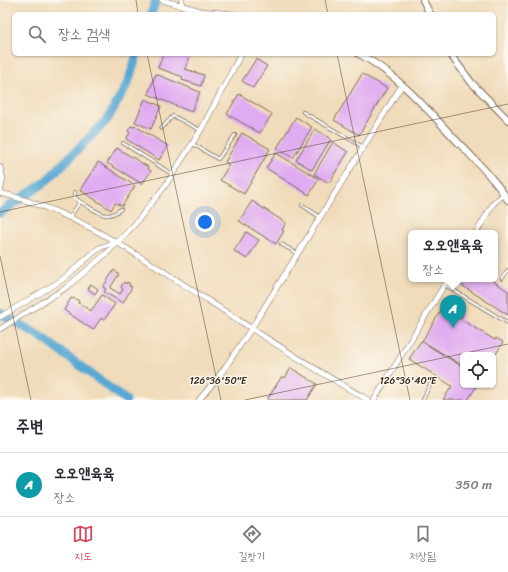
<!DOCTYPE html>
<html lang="ko">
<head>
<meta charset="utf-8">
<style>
  :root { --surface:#fff; --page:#f2f2f3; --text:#2b2b33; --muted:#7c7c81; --line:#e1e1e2; --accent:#d1495b }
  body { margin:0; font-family:Sriracha,"Poor Story",sans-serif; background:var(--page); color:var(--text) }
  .controls { position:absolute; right:12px; bottom:12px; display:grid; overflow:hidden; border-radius:6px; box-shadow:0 1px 3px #0004 }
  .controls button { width:36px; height:36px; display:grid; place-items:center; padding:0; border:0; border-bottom:1px solid var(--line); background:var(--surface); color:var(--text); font:20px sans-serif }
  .you { position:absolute; left:205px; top:222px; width:14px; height:14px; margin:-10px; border:3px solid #fff; border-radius:50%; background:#1a73e8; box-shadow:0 0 0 6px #1a73e833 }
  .badge { display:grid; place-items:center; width:26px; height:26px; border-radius:50%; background:var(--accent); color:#fff; font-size:13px; font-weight:700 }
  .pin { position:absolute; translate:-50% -33px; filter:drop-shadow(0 1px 2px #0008) }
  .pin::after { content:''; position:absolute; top:21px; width:14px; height:12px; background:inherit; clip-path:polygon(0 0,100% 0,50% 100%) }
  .popup { position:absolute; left:408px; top:230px; width:90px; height:52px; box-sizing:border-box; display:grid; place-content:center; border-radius:6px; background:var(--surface); filter:drop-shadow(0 1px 3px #0005); font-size:13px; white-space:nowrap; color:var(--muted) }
  .popup b { font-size:15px; color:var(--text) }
  .popup::after { content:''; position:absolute; left:50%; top:100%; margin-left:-8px; border:8px solid transparent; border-top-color:var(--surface) }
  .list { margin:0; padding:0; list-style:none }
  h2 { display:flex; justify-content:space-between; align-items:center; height:52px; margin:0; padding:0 16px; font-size:17px }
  h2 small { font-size:13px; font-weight:400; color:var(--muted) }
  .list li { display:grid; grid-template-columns:26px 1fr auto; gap:12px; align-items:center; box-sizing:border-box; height:64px; padding:0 16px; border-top:1px solid var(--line) }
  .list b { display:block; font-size:15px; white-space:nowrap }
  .list p { margin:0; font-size:13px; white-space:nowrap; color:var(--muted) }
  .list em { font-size:13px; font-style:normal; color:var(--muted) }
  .icon { flex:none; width:22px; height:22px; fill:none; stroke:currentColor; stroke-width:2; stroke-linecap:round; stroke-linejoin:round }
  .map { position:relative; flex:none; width:508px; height:400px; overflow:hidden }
  .search { position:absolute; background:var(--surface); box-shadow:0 1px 3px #0004; left:12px; right:12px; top:12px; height:44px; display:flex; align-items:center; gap:10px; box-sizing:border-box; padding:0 14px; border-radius:6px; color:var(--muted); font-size:15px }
  .sheet { height:116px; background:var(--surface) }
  nav { display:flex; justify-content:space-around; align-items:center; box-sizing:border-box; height:56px; border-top:1px solid var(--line); background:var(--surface); font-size:11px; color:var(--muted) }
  nav a { display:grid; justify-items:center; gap:2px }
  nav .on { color:var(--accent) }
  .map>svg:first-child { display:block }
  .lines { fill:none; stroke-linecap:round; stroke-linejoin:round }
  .river { stroke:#59a8d3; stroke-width:9 }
  .building { fill:#e0acf1 }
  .service-casing { stroke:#7a6855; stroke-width:4 }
  .minor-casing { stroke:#7a6855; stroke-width:6 }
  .tertiary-casing { stroke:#7a6855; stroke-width:8 }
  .service { stroke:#fff; stroke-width:2.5 }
  .minor { stroke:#fff; stroke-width:5 }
  .tertiary { stroke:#fff; stroke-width:6 }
  .ticks { fill:none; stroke:#3b2a1e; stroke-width:1; stroke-opacity:0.45 }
  .ticks-label { font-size:10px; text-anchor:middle; fill:#3b2a1e; stroke:#fbf7ec; stroke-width:3; stroke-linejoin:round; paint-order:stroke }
</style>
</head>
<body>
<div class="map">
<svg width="508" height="400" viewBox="0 0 508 400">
  <rect width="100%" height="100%" fill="#fbf7ec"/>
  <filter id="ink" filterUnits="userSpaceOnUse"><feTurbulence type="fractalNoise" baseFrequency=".025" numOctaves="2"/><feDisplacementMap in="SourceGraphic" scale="8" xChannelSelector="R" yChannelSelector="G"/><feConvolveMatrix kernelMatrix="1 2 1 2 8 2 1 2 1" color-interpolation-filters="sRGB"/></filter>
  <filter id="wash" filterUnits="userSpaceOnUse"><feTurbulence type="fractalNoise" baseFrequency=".012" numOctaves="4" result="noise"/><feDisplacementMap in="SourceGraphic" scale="16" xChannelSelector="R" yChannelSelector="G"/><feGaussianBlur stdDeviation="0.9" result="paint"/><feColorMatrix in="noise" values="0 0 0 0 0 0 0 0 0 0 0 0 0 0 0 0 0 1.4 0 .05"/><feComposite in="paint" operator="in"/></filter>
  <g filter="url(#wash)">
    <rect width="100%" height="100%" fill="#f0dbba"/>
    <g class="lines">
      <path class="river" d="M151,14L156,0
        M0,213L44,183L107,120L128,83L137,54
        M0,313L40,336L126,400"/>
    </g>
    <g id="blocks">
      <path class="building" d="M163,54H191L185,69L204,75L201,86L182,80L183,77L158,68Z
        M256,59L267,66L253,88L242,81Z
        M156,74L200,92L191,112L148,94Z
        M362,74L387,88L359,135L334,120Z
        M239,94L272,114L260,133L227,114Z
        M145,99L161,106L151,129L135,122Z
        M296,117L312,127L293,158L277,148Z
        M131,126L134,127L135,126L168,146L159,160L126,139L130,133L128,131Z
        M315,129L331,139L312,170L296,160Z
        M242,133L270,149L244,194L220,180L229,165L225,162Z
        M333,142L348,152L329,183L314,174Z
        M117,148L148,167V169L151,171L142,184L107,163Z
        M276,153L319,179L309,195L266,168Z
        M98,162L135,186L122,206L115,203L111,210L80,190Z
        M252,201L286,223L282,230L284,231L276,244L239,221Z
        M246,232L259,240L247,259L234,251Z
        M114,270L119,274L110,288L120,294L123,289L121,287L124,282L126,284L127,282L130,284L129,286L132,287L123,303L104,292L106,289L103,287Z
        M460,279H490L508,291V315L458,283Z
        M91,284L98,289L95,294L88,289Z
        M102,295L115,304L104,320L101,318L93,330L64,310L71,298L73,299L74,298L79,301L78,303L91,311Z
        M445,304L463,315L460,319L495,340L496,338L503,342L493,359V355H463V366L422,341Z
        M421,341L463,367V385H477L468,400H443L452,386L409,359Z
        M291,368L317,384L307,400H267L282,376L285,378Z"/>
    </g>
  </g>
  <g filter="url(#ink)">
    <use href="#blocks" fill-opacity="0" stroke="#7a6855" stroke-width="1"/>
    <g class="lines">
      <defs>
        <path id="service" d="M303,112L363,147
          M161,129L173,116L200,130
          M123,143L172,174
          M193,144L218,159L235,135
          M75,192V198C80,202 101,215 106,215C112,216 117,212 121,209
          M302,205L320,217
          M70,217L80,202
          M281,244L298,254
          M502,279L508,270
          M445,285L508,323
          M423,400L431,382"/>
        <path id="minor" d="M162,0L201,11L233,14
          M181,6L182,0
          M0,167L3,179L0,192
          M0,193C79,212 142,258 209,301C261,335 314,369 368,400
          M476,233L493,204L504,194
          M0,317L62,280L99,248L116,242
          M0,329L67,287L107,253L135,224L165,186L201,130L241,54
          M199,400L222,372L251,329L402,85
          M374,400L448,279"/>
        <path id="tertiary" d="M423,0L430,14
          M359,54C397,74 425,107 454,138C473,158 493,177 508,200
          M450,54L471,82L508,120"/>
      </defs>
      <use href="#service" class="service-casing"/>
      <use href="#minor" class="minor-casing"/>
      <use href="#tertiary" class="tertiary-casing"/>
      <use href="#service" class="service"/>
      <use href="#minor" class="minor"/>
      <use href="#tertiary" class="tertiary"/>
    </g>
  </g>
  <path class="ticks" d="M136,0L138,14M325,0L328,14M147,54L221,400M337,54L410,400M0,212L508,104M0,256L31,400M245,400L508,344"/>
  <g class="ticks-label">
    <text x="218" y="384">126°36'50"E</text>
    <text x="408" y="384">126°36'40"E</text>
  </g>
</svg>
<div class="controls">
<button><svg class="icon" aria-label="locate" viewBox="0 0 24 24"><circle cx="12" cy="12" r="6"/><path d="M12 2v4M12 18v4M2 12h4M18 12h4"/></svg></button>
</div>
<div class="you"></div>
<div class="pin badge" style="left:453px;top:328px;background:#0f9aa8">A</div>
<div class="popup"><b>오오앤육육</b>장소</div>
<div class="search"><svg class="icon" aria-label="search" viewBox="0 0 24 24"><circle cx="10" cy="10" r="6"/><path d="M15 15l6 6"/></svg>장소 검색</div>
</div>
<section class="sheet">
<h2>주변<small></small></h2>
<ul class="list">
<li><span class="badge" style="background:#0f9aa8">A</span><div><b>오오앤육육</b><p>장소</p></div><em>350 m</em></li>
</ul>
</section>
<nav>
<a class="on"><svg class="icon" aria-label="map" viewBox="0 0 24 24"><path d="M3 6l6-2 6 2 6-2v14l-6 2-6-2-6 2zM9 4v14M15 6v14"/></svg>지도</a>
<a><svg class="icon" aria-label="directions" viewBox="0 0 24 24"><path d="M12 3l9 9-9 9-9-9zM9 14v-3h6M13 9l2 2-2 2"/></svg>길찾기</a>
<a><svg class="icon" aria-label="saved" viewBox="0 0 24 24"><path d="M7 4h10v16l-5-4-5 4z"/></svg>저장됨</a>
</nav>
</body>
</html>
